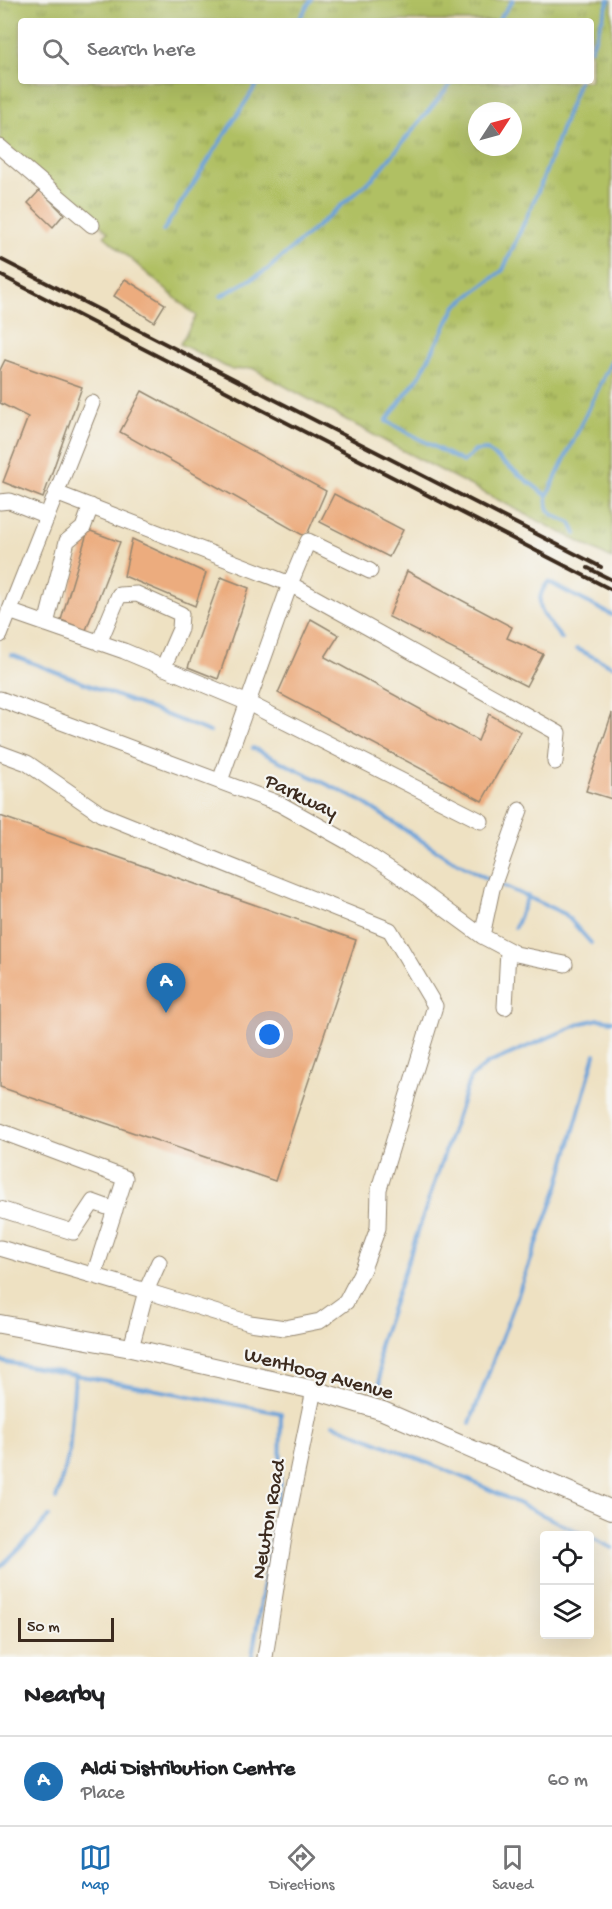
<!DOCTYPE html>
<html lang="en">
<head>
<meta charset="utf-8">
<style>
  :root { --surface:#fff; --page:#f6f6f6; --text:#202124; --muted:#757577; --line:#e0e0e0; --accent:#1f6fb2 }
  body { margin:0; font-family:"Gochi Hand",sans-serif; background:var(--page); color:var(--text) }
  .controls { position:absolute; right:18px; bottom:18px; display:grid; overflow:hidden; border-radius:6px; box-shadow:0 6px 24px #0002 }
  .controls button { width:54px; height:54px; display:grid; place-items:center; padding:0; border:0; border-bottom:2px solid var(--line); background:var(--surface); color:var(--text); font:30px sans-serif }
  .compass { position:absolute; left:468px; top:102px; width:54px; height:54px; border-radius:50%; background:var(--surface); box-shadow:0 6px 24px #0002; rotate:54deg }
  .scale { position:absolute; left:18px; bottom:15px; width:96px; box-sizing:border-box; padding-left:6px; border:3px solid #3b2a1e; border-top:0; font-size:16px; line-height:21px; white-space:nowrap; color:#3b2a1e; -webkit-text-stroke:4px #f6f6f2; paint-order:stroke }
  .you { position:absolute; left:270px; top:1035px; width:21px; height:21px; margin:-15px; border:4px solid #fff; border-radius:50%; background:#1a73e8; box-shadow:0 0 0 9px #1a73e833 }
  .badge { display:grid; place-items:center; width:39px; height:39px; border-radius:50%; background:var(--accent); color:#fff; font-size:20px; font-weight:700 }
  .pin { position:absolute; translate:-50% -50px; filter:drop-shadow(0 2px 3px #0008) }
  .pin::after { content:''; position:absolute; top:32px; width:21px; height:18px; background:inherit; clip-path:polygon(0 0,100% 0,50% 100%) }
  .list { margin:0; padding:0; list-style:none }
  h2 { display:flex; justify-content:space-between; align-items:center; height:78px; margin:0; padding:0 24px; font-size:26px }
  h2 small { font-size:20px; font-weight:400; color:var(--muted) }
  .list li { display:grid; grid-template-columns:39px 1fr auto; gap:18px; align-items:center; box-sizing:border-box; height:90px; padding:0 24px; border-top:2px solid var(--line) }
  .list b { display:block; font-size:22px; white-space:nowrap }
  .list p { margin:0; font-size:20px; white-space:nowrap; color:var(--muted) }
  .list em { font-size:20px; font-style:normal; color:var(--muted) }
  .icon { flex:none; width:33px; height:33px; fill:none; stroke:currentColor; stroke-width:2; stroke-linecap:round; stroke-linejoin:round }
  .map { position:relative; flex:none; width:612px; height:1657px; overflow:hidden }
  .search { position:absolute; background:var(--surface); box-shadow:0 6px 24px #0002; left:18px; right:18px; top:18px; height:66px; display:flex; align-items:center; gap:15px; box-sizing:border-box; padding:0 21px; border-radius:6px; color:var(--muted); font-size:22px }
  .sheet { height:168px; background:var(--surface) }
  nav { display:flex; justify-content:space-around; align-items:center; box-sizing:border-box; height:84px; border-top:2px solid var(--line); background:var(--surface); font-size:16px; color:var(--muted) }
  nav a { display:grid; justify-items:center; gap:3px }
  nav .on { color:var(--accent) }
  .map>svg:first-child { display:block }
  .grass { fill:url(#grass-tufts); stroke:#767540; stroke-width:1.5; fill-rule:evenodd }
  .lines { fill:none; stroke-linecap:round; stroke-linejoin:round }
  .stream { stroke:#6ba1d8; stroke-width:4 }
  .building { fill:#ecac7e }
  .minor-casing { stroke:#948670; stroke-width:17 }
  .major-casing { stroke:#948670; stroke-width:20 }
  .minor { stroke:#fff; stroke-width:15 }
  .major { stroke:#fff; stroke-width:18 }
  .rail { stroke:#3b2a1e; stroke-width:4 }
  .labels { text-anchor:middle; stroke-width:4.5; stroke-linejoin:round; paint-order:stroke }
  .street-label { font-size:21px; fill:#3b2a1e; stroke:#f6f6f2 }
</style>
</head>
<body>
<div class="map">
<svg width="612" height="1657" viewBox="0 0 612 1657">
  <defs>
    <pattern id="grass-tufts" width="24" height="20" patternUnits="userSpaceOnUse" patternTransform="scale(1.5)"><rect width="24" height="20" fill="#b0c063"/><path d="M3 7l-1-3M5 7V3M7 7l1-3M15 17l-1-3M17 17v-4M19 17l1-3" fill="none" stroke="#909c51"/></pattern>
  </defs>
  <rect width="100%" height="100%" fill="#f6f6f2"/>
  <filter id="ink" filterUnits="userSpaceOnUse"><feTurbulence type="fractalNoise" baseFrequency=".0167" numOctaves="2"/><feDisplacementMap in="SourceGraphic" scale="12" xChannelSelector="R" yChannelSelector="G"/><feConvolveMatrix kernelMatrix="1 2 1 2 8 2 1 2 1" color-interpolation-filters="sRGB"/></filter>
  <filter id="wash" filterUnits="userSpaceOnUse"><feTurbulence type="fractalNoise" baseFrequency=".008" numOctaves="4" result="noise"/><feDisplacementMap in="SourceGraphic" scale="24" xChannelSelector="R" yChannelSelector="G"/><feGaussianBlur stdDeviation="1.35" result="paint"/><feColorMatrix in="noise" values="0 0 0 0 0 0 0 0 0 0 0 0 0 0 0 0 0 1.4 0 .05"/><feComposite in="paint" operator="in"/></filter>
  <g filter="url(#wash)">
    <rect width="100%" height="100%" fill="#eee1c2"/>
    <path class="grass" d="M0,0H612V559L392,445L252,368L232,370L180,344L196,316L104,236L108,232L80,207L0,141ZM21,21H591V81H21ZM477,111H513V147H477Z"/>
    <g class="lines">
      <path class="stream" d="M298,21L311,0
        M498,21L513,0
        M591,49L609,0
        M163,231L259,81
        M221,296L267,270L376,175L453,81
        M547,496L487,450L475,451L463,462L386,421L420,375L456,306L503,270L540,187L579,81
        M576,534L571,523C555,516 546,516 547,496L612,360
        M562,639C547,620 529,605 548,582L612,615
        M577,649L612,666
        M12,655L210,732
        M253,748L361,801L445,856L490,880
        M497,883L565,914L591,943
        M515,927L528,896
        M0,1361L281,1413L280,1483L252,1657
        M380,1386L379,1346L470,1078L487,1064L582,1023L599,1019L612,1021
        M470,1423L558,1187L595,1054
        M333,1424L467,1479L587,1536
        M56,1499L69,1454L75,1374
        M590,1537L612,1548
        M0,1567L33,1535L49,1516"/>
    </g>
    <g id="blocks">
      <path class="building" d="M40,190L64,214L53,227L28,203Z
        M125,279L165,304L154,322L114,296Z
        M5,360L82,387L43,498L3,482L28,417L0,403V370Z
        M142,391L326,491L306,537L120,432Z
        M334,494L403,530L389,557L320,522Z
        M88,530L120,542L86,630L61,620Z
        M132,539L206,573L195,606L124,576Z
        M407,571L512,627L507,638L543,654L526,686L389,617Z
        M221,577L249,588L218,679L188,667Z
        M311,619L339,635L325,657L478,741L489,714L521,732L482,801L278,693Z
        M612,713V799L586,791Z
        M0,816L356,940L275,1181L0,1087Z"/>
    </g>
  </g>
  <g filter="url(#ink)">
    <use href="#blocks" fill-opacity="0" stroke="#948670" stroke-width="1.5"/>
    <g class="lines">
      <defs>
        <path id="minor" d="M0,147L92,225
          M56,493L290,584L558,733L555,762
          M0,502L10,501L47,516
          M9,611L124,651L248,703L481,821
          M46,624L67,541L83,528L91,506
          M0,635L92,403
          M99,643L119,595L137,594L181,614L180,629L163,668
          M0,699L280,804L350,843L396,873L482,936L516,954L565,964
          M0,753L27,763L101,814L390,930L435,1006L379,1189L378,1228L363,1269L346,1302L320,1321L285,1328L250,1323L146,1291L159,1262
          M220,781L290,584L308,541L370,571
          M482,936L492,889L520,810
          M505,1007L508,950
          M0,1131L125,1178L94,1275
          M0,1209L73,1232L93,1202L115,1210
          M0,1248L146,1291L131,1348
          M265,1657L285,1531L314,1390"/>
        <path id="major" d="M0,1324L131,1348L314,1390L383,1411L612,1510"/>
      </defs>
      <use href="#minor" class="minor-casing"/>
      <use href="#major" class="major-casing"/>
      <use href="#minor" class="minor"/>
      <use href="#major" class="major"/>
      <path class="rail" d="M0,259L601,567
        M0,275L612,590
        M588,568L612,580"/>
    </g>
  </g>
  <g class="labels">
    <g class="street-label">
      <text transform="translate(302 795) rotate(26)" y="7">Parkway</text>
      <text transform="translate(319 1372) rotate(15)" y="7">Wentloog Avenue</text>
      <text transform="translate(267 1519) rotate(-80)" y="7">Newton Road</text>
    </g>
  </g>
</svg>
<div class="controls">
<button><svg class="icon" aria-label="locate" viewBox="0 0 24 24"><circle cx="12" cy="12" r="6"/><path d="M12 2v4M12 18v4M2 12h4M18 12h4"/></svg></button>
<button><svg class="icon" aria-label="layers" viewBox="0 0 24 24"><path d="M12 4l9 5-9 5-9-5zM3 14l9 5 9-5"/></svg></button>
</div>
<svg class="compass" viewBox="-18 -18 36 36"><path d="M0-13l5 13h-10z" fill="#e53935"/><path d="M0 13l5-13h-10z" fill="#757577"/></svg>
<div class="scale">50 m</div>
<div class="you"></div>
<div class="pin badge" style="left:166px;top:1013px">A</div>
<div class="search"><svg class="icon" aria-label="search" viewBox="0 0 24 24"><circle cx="10" cy="10" r="6"/><path d="M15 15l6 6"/></svg>Search here</div>
</div>
<section class="sheet">
<h2>Nearby<small></small></h2>
<ul class="list">
<li><span class="badge">A</span><div><b>Aldi Distribution Centre</b><p>Place</p></div><em>60 m</em></li>
</ul>
</section>
<nav>
<a class="on"><svg class="icon" aria-label="map" viewBox="0 0 24 24"><path d="M3 6l6-2 6 2 6-2v14l-6 2-6-2-6 2zM9 4v14M15 6v14"/></svg>Map</a>
<a><svg class="icon" aria-label="directions" viewBox="0 0 24 24"><path d="M12 3l9 9-9 9-9-9zM9 14v-3h6M13 9l2 2-2 2"/></svg>Directions</a>
<a><svg class="icon" aria-label="saved" viewBox="0 0 24 24"><path d="M7 4h10v16l-5-4-5 4z"/></svg>Saved</a>
</nav>
</body>
</html>
